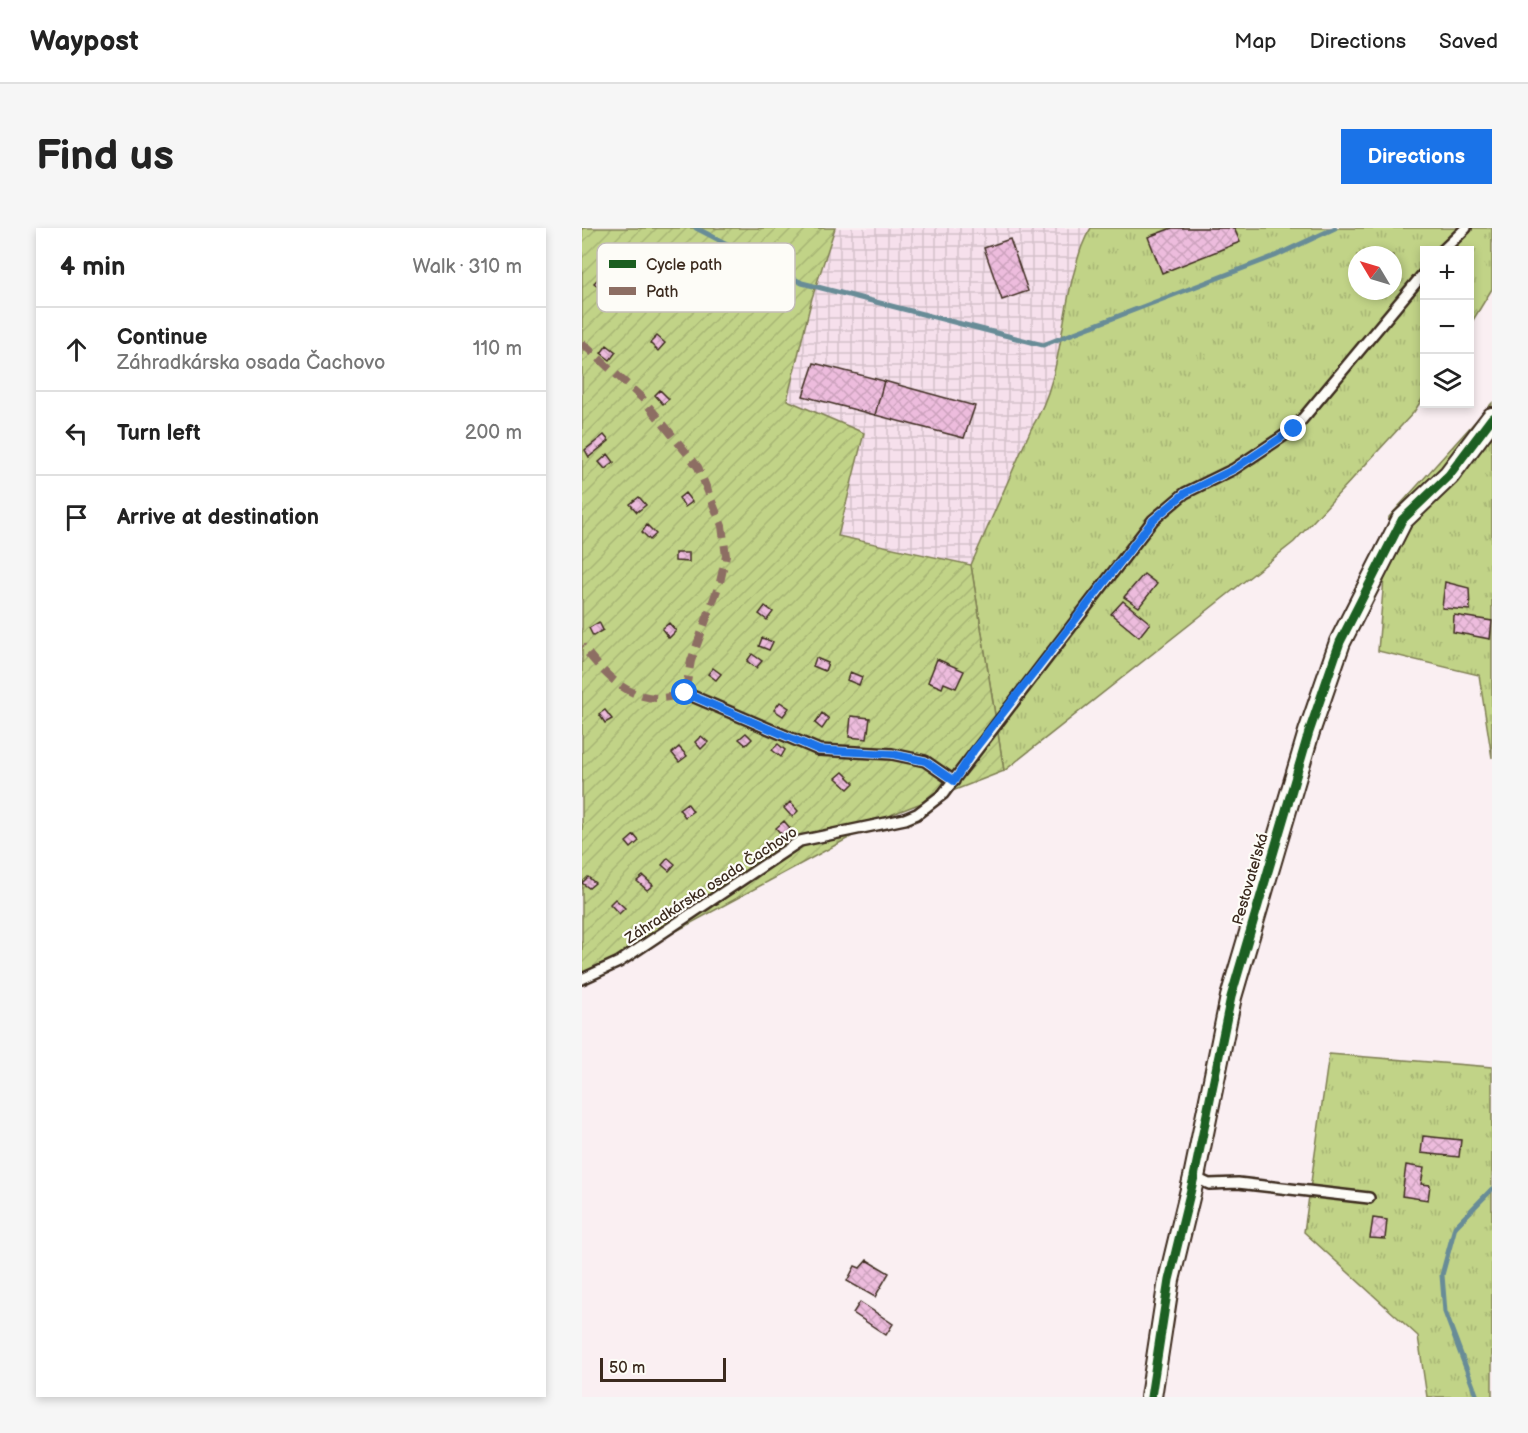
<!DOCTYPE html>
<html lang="en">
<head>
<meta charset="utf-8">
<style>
  :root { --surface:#fff; --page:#f6f6f6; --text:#222; --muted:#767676; --line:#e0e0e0; --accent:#1a73e8 }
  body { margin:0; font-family:"Balsamiq Sans",sans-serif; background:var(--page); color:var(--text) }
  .controls { position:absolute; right:18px; top:18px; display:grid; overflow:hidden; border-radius:0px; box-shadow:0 3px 9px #0003 }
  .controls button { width:54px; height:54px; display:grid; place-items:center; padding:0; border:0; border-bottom:2px solid var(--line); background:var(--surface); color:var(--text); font:30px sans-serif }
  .compass { position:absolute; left:766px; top:18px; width:54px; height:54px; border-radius:50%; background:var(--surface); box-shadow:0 3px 9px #0003; rotate:308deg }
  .scale { position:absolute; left:18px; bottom:15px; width:126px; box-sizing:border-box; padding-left:6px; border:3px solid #3b2a1e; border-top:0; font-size:16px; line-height:21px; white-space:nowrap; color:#3b2a1e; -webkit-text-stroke:4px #fdfcf7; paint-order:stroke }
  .stop { position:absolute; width:18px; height:18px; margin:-14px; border:4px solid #1a73e8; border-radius:50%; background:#fff }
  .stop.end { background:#1a73e8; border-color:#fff; box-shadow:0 2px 6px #0008 }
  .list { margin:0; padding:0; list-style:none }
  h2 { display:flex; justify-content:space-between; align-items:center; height:78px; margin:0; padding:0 24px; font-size:26px }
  h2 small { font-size:20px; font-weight:400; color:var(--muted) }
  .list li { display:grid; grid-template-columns:39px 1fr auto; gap:18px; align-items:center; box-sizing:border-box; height:84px; padding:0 24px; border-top:2px solid var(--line) }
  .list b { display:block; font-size:22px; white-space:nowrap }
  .list p { margin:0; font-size:20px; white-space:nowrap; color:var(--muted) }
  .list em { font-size:20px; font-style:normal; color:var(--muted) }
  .icon { flex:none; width:33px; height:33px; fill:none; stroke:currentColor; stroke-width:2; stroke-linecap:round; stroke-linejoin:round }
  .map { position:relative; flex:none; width:910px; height:1169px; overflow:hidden; border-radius:0px }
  header { display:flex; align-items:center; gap:36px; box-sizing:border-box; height:84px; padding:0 30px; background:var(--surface); border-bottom:2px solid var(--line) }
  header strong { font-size:28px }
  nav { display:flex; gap:33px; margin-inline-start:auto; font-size:21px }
  .intro { display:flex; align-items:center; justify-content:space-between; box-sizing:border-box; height:144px; padding:0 36px }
  h1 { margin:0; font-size:42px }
  .button { padding:15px 27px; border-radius:0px; background:var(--accent); color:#fff; font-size:21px; font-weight:700 }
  main { display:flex; gap:36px; padding:0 36px }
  aside { flex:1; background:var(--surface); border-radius:0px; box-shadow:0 3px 9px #0003 }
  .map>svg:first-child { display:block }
  .industrial { fill:url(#industrial-grid) }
  .grass { fill:url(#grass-tufts); stroke:#7e7e52; stroke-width:1.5; fill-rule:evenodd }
  .garden { fill:url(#garden-furrows); stroke:#7e7e52; stroke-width:1.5 }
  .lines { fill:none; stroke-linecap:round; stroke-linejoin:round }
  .stream { stroke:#688c97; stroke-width:5 }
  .building { fill:url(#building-cross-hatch); stroke:#3b2a1e; stroke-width:1.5 }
  .lane-casing { stroke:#3b2a1e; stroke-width:14 }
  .street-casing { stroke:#3b2a1e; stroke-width:24 }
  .lane { stroke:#fdfcf7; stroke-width:9 }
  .street { stroke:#fdfcf7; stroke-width:20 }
  .quiet { stroke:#8d6e63; stroke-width:8; stroke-dasharray:15 8; stroke-linecap:butt }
  .cycleway-casing { stroke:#fdfcf7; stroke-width:13 }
  .cycleway { stroke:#1b5e20; stroke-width:9 }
  .route { stroke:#1a73e8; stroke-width:8 }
  .labels { text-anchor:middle; stroke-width:4.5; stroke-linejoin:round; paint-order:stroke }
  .street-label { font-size:15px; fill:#3b2a1e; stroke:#fdfcf7 }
  .key { fill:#fdfcf7; stroke:#c3bdb6; stroke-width:1.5 }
  .key-label { font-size:16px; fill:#3b2a1e }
</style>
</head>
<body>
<header>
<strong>Waypost</strong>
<nav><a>Map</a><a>Directions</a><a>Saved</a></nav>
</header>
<div class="intro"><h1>Find us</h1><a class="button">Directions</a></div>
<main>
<aside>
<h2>4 min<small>Walk · 310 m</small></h2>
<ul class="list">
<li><svg class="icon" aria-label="ahead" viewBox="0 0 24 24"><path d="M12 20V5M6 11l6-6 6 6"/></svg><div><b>Continue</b><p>Záhradkárska osada Čachovo</p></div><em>110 m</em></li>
<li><svg class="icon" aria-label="left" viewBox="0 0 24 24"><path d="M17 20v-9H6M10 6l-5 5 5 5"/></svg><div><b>Turn left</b></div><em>200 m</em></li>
<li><svg class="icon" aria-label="arrive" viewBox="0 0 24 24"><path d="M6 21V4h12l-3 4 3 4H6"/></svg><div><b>Arrive at destination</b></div></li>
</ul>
</aside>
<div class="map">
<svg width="910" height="1169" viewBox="0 0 910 1169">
  <defs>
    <pattern id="industrial-grid" width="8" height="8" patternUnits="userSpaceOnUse" patternTransform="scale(1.5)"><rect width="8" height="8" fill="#f6e0ec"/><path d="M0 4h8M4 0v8" fill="none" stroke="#d4c0ca"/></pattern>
    <pattern id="grass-tufts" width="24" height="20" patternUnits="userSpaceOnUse" patternTransform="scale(1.5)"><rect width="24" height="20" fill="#c1d387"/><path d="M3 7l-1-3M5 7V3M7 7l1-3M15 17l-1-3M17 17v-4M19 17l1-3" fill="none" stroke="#a7b574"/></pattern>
    <pattern id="garden-furrows" width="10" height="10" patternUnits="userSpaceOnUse" patternTransform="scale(1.5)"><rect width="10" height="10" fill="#c1d387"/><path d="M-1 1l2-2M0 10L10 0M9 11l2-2" fill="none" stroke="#a7b574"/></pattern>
    <pattern id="building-cross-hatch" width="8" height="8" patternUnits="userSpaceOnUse" patternTransform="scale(1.5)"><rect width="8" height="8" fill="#edbcdd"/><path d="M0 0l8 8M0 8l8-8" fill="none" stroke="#cca2bd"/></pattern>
  </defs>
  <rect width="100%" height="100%" fill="#faeff2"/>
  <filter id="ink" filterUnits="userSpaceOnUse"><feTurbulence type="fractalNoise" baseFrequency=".0167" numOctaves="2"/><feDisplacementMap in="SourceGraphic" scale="12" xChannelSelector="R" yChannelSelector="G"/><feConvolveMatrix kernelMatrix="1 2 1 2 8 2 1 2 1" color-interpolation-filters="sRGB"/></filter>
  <g filter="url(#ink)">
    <path class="industrial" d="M253,0H509L501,12L483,79L473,144L461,182L449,201L389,337L256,308L282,205L205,172L230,70Z"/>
    <path class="grass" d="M509,0H910V61L888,97V22H842V168L832,184L712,314L422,543L389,337L449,201C478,155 478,99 491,48C496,31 499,15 509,0ZM775,27H811V63H775Z
      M910,175V530L897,447L796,423L807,289Z
      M747,826L910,839V1169H845L836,1108L722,1004Z"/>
    <path class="garden" d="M0,0H253L230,70L205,172L282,205L256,308L389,337L422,543L311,586L0,754Z"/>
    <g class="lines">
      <path class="stream" d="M114,0L220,55L461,117L693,28L753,0
        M895,1169L863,1084L860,1047L873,999L910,961"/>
    </g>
    <path class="building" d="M590,0H652L658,14L580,45L566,9Z
      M428,11L446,63L420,72L402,20Z
      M21,46L27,52L18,60L12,55Z
      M75,108L83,115L76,123L68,115Z
      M25,117L34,124L28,132L19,125Z
      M232,135L302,153L293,187L221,168Z
      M302,153L393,178L382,210L293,187Z
      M78,162L87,171L81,176L73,167Z
      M22,207L27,213L7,229L3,222Z
      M26,226L32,234L23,241L17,234Z
      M103,265L110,274L103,279L97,270Z
      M57,269L64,277L55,284L48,276Z
      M65,297L74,306L68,312L60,304Z
      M93,325H107V334L93,333Z
      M562,346L575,356L557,379L542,369Z
      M863,354L887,360L888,382L860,380Z
      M541,373L568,395L557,409L529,386Z
      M183,378L191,384L185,392L177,386Z
      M872,387L910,393L908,411L871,404Z
      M17,394L21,402L11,408L7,400Z
      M87,395L94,403L87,410L80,401Z
      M180,410L191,414L187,422L177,418Z
      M170,426L180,433L174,440L165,433Z
      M234,430L246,435L243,443L231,438Z
      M355,431L382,443L374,460L362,455L360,460L346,454Z
      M131,440L139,446L134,452L126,446Z
      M268,444L280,449L277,457L265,452Z
      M198,474L207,480L201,488L192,482Z
      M23,482L30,491L23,495L17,486Z
      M240,485L247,491L240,501L233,495Z
      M269,488L288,490L285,511L267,509Z
      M164,505L170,511L164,517L157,511Z
      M119,508L126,514L119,521L113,514Z
      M196,516L203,522L199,529L190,522Z
      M97,519L105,528L97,534L90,525Z
      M261,544L272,555L266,561L254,550Z
      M208,574L216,583L210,589L202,580Z
      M105,575L111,583L103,589L97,581Z
      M202,593L208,600L200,607L194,600Z
      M52,607L57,613L49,620L44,614Z
      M86,630L93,636L87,643L80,637Z
      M61,648L71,657L65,662L55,653Z
      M6,649L13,655L7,660L0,655Z
      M33,671L43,680L37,686L28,676Z
      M841,908L879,912L877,929L839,925Z
      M824,937L842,940L839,956L848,957L846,972L820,968Z
      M791,990L805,992L803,1011L788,1010Z
      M285,1032L307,1045L293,1069L265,1053L273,1038L278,1040Z
      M278,1074L311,1096L304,1107L271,1085Z"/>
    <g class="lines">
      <defs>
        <path id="lane" d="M861,22L884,0
          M103,465L237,522L310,526L343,533L372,553
          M0,751L37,734L218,613L323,591L335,586L361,566L571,292L603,265L652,241L712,201L842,45
          M612,949L627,956L656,955L787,970"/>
        <path id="street" d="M569,1169L587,1052L612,949L649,769L727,504L758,414L820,292L867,247L910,190"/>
      </defs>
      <use href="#lane" class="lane-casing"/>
      <use href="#street" class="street-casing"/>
      <use href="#lane" class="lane"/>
      <use href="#street" class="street"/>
      <path class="quiet" d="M0,115L60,170L116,239L140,298L144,328L138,354L109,433L103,465C55,482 28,453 0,418"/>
      <defs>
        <path id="cycleway" d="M569,1169L587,1052L612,949L649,769L727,504L758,414L820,292L867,247L910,190"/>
      </defs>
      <use href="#cycleway" class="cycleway-casing"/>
      <use href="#cycleway" class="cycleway"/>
    </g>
  </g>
  <g class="lines" filter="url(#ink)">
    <path class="route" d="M103,465L237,522L310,526L343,533L372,553L392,522L571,292L603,265L652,241L712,201"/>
  </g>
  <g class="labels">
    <g class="street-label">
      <text transform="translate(668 651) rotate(-74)" y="5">Pestovateľská</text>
      <text transform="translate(129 657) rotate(-33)" y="5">Záhradkárska osada Čachovo</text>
    </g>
  </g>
  <rect x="15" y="15" width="198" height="69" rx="9" class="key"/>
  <rect x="27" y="32" width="27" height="8" fill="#1b5e20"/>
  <rect x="27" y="59" width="27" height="8" fill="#8d6e63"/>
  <g class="key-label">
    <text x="64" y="42">Cycle path</text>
    <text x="64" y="69">Path</text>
  </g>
</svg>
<div class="controls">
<button>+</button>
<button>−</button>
<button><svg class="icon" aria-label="layers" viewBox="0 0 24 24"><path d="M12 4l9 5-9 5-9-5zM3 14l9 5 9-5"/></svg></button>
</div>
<svg class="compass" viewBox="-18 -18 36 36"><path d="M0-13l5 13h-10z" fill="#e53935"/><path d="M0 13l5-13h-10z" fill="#767676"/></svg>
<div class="scale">50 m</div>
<div class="stop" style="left:103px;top:465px"></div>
<div class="stop end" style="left:712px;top:201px"></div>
</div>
</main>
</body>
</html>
